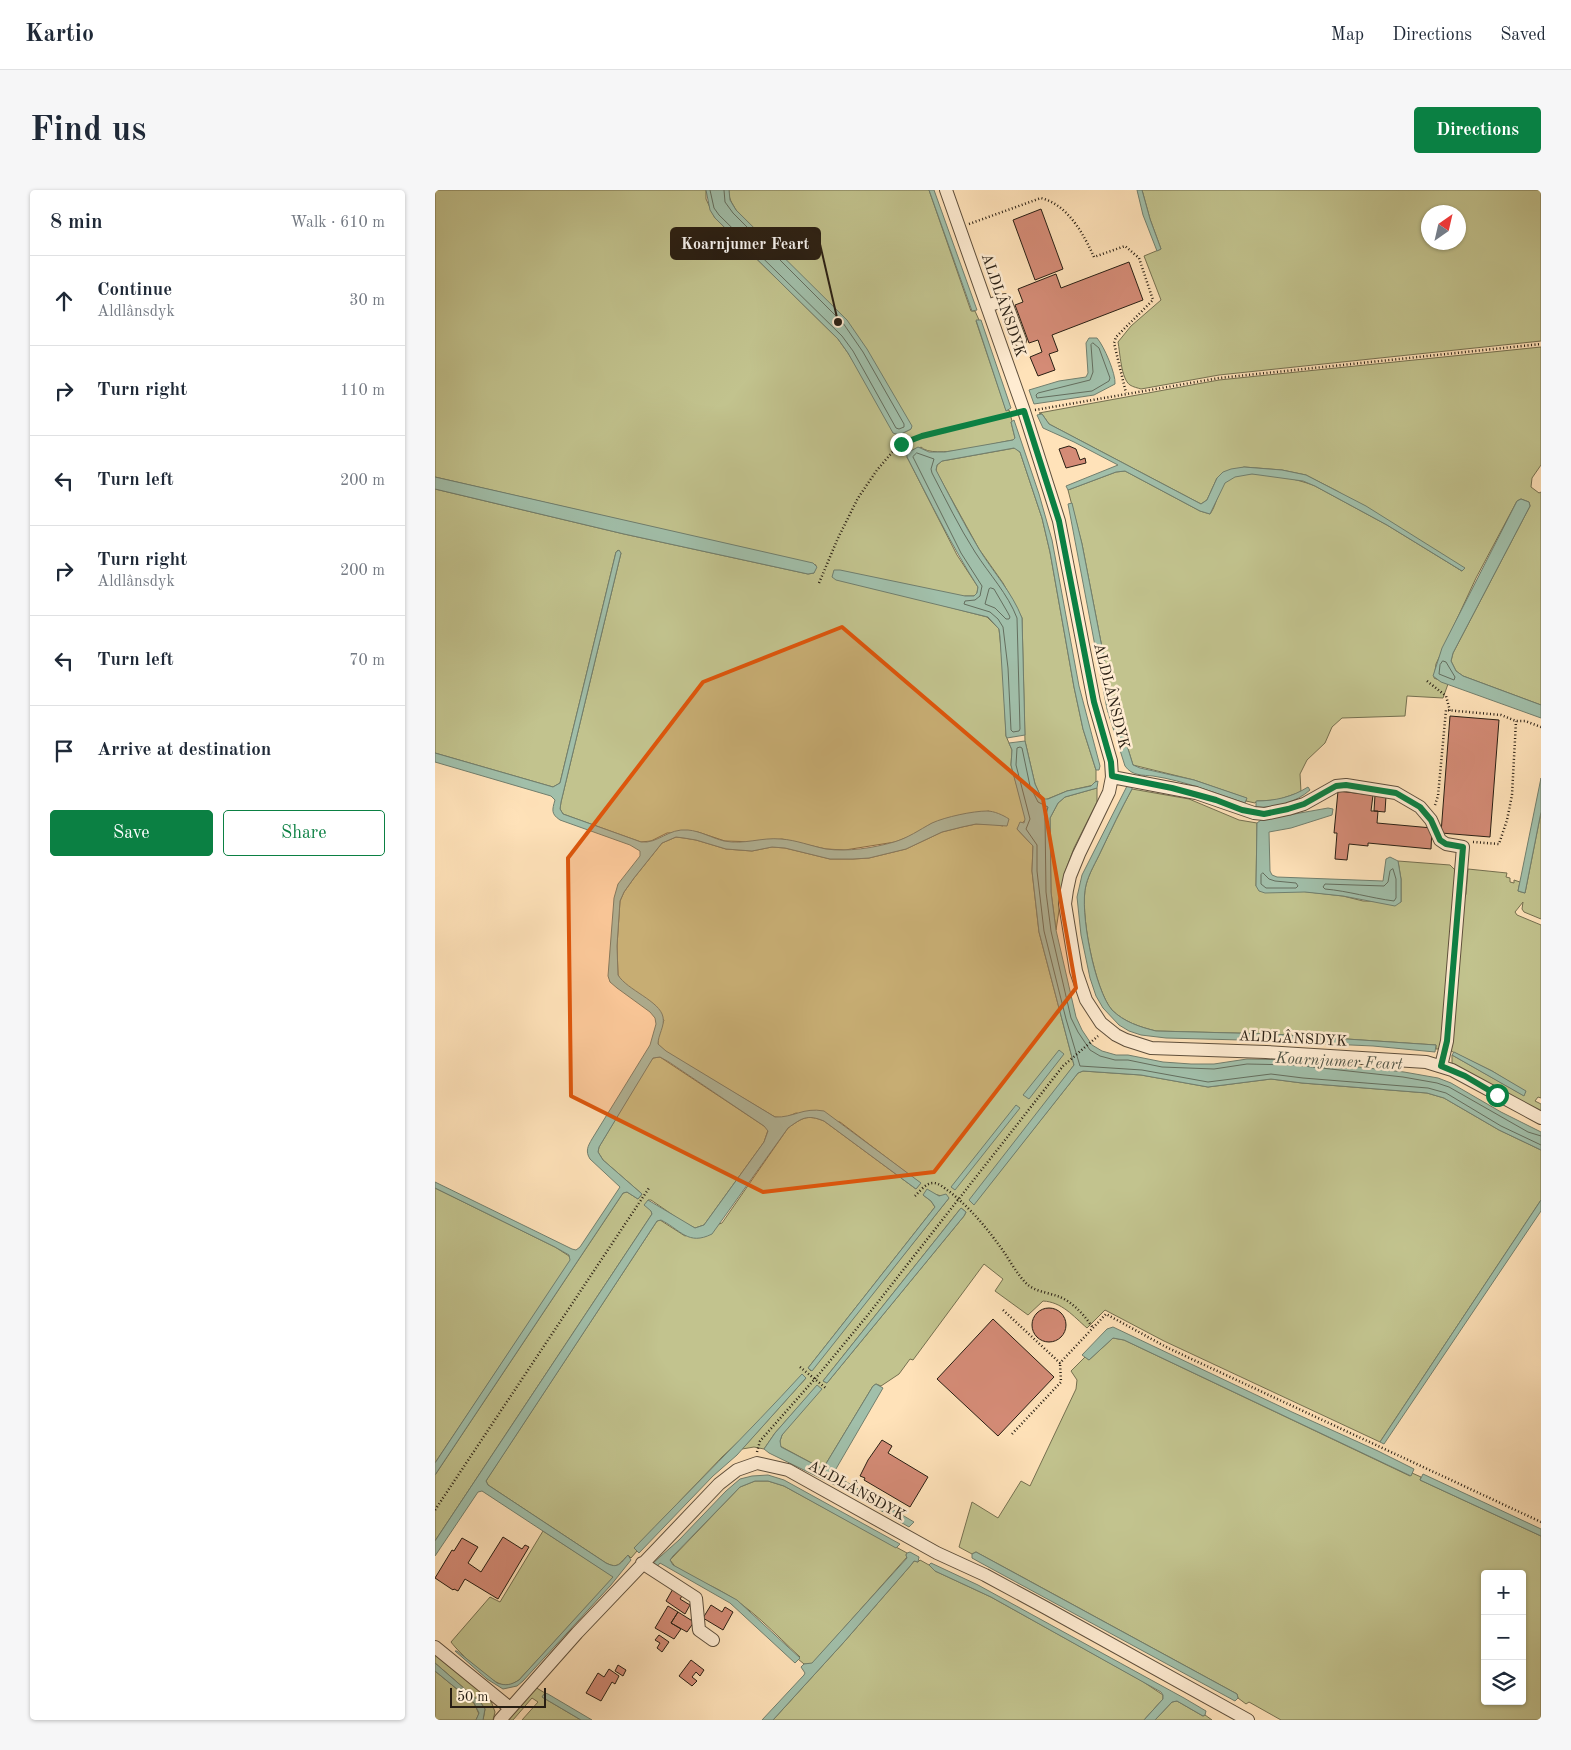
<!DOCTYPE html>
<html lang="en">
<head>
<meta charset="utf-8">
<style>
  :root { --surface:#fff; --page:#f6f6f7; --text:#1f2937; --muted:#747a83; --line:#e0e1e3; --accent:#0b8043 }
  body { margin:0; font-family:"Old Standard TT",serif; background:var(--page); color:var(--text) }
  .controls { position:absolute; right:15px; bottom:15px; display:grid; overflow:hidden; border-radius:5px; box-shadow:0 1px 4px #0004 }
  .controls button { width:45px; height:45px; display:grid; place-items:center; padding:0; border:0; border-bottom:1px solid var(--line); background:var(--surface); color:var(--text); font:25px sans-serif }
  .compass { position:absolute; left:986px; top:15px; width:45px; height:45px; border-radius:50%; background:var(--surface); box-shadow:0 1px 4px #0004; rotate:34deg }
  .scale { position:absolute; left:15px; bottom:12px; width:96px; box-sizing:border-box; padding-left:5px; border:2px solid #281e13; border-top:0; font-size:14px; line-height:18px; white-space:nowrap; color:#281e13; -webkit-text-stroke:4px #ffecd2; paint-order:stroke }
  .stop { position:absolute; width:15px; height:15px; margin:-11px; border:4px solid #0b8043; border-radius:50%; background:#fff }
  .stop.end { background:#0b8043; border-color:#fff; box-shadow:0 1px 5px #0008 }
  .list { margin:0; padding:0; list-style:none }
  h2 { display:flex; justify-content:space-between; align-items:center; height:65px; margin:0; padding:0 20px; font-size:21px }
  h2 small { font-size:16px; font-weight:400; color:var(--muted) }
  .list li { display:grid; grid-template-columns:32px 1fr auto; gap:15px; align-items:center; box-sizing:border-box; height:90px; padding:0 20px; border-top:1px solid var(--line) }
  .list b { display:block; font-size:19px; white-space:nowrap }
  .list p { margin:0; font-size:16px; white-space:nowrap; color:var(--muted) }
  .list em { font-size:16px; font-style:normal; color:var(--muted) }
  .actions { display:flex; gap:10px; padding:15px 20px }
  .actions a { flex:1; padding:11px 0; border:1px solid var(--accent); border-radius:5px; text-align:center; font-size:18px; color:var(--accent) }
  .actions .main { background:var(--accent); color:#fff }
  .icon { flex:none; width:28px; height:28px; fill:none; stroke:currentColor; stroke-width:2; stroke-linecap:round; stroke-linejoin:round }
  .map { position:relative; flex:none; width:1106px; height:1530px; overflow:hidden; border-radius:5px }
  header { display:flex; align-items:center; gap:30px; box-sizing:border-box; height:70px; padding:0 25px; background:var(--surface); border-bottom:1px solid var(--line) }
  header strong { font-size:24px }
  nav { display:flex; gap:28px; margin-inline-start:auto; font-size:18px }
  .intro { display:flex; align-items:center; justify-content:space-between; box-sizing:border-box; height:120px; padding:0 30px }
  h1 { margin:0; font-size:35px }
  .button { padding:12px 22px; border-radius:5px; background:var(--accent); color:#fff; font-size:18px; font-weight:700 }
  main { display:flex; gap:30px; padding:0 30px }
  aside { flex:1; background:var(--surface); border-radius:5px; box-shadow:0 1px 4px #0004 }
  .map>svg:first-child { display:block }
  .green { fill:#c2c38e; stroke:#757050; fill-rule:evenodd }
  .water { fill:#a1bfaa; stroke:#717f6e }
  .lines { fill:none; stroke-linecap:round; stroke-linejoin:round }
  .shore { stroke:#646e5e; stroke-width:1 }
  .building { fill:#d48b76; stroke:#281e13 }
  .minor-casing { stroke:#5e4f3c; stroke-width:14 }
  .path { stroke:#281e13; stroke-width:2.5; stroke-dasharray:1 2.5; stroke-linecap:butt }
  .minor { stroke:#ffecd2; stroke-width:12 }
  .route { stroke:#0b8043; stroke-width:6 }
  .marked { fill:#de560c; fill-opacity:0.2; stroke:#de560c; stroke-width:4; stroke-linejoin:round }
  .labels { text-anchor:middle; stroke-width:5; stroke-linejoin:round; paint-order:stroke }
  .street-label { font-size:15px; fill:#281e13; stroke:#ffecd2 }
  .water-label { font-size:16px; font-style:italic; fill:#525648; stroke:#ffecd2 }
  .leader { fill:none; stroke:#281e13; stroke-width:2 }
  .callout-dot { fill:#281e13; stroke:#ffecd2; stroke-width:2 }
  .callout { fill:#281e13; stroke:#281e13; stroke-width:2 }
  .callout-label { font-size:16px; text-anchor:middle; font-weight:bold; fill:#fff }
</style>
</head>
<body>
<header>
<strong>Kartio</strong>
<nav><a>Map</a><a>Directions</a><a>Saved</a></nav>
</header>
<div class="intro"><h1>Find us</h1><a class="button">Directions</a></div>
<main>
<aside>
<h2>8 min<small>Walk · 610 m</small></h2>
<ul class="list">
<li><svg class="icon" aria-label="ahead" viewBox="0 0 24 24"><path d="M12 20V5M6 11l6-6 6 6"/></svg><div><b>Continue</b><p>Aldlânsdyk</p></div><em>30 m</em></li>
<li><svg class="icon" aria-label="right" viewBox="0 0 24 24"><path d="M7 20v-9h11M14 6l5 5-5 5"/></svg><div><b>Turn right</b></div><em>110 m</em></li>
<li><svg class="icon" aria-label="left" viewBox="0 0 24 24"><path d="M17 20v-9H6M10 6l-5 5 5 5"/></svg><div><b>Turn left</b></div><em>200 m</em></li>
<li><svg class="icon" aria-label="right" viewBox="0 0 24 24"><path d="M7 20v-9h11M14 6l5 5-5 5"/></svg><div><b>Turn right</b><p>Aldlânsdyk</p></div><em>200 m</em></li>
<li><svg class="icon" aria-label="left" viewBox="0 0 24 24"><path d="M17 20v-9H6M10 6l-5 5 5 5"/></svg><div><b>Turn left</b></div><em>70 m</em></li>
<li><svg class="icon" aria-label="arrive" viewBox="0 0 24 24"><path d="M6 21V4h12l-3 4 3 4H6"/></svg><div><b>Arrive at destination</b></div></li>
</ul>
<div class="actions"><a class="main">Save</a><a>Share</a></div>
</aside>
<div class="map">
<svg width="1106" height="1530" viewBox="0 0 1106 1530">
  <rect width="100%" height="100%" fill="#ffe2b9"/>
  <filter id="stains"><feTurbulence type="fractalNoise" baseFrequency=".004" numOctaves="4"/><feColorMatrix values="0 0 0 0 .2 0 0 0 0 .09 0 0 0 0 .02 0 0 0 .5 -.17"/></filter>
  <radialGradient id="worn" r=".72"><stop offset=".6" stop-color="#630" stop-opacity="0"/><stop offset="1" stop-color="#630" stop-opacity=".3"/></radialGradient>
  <path class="green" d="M0,0H271V9L280,28L403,149L413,163L464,245L476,239L301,20C297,13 293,8 294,0H494L536,121H540L544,130L541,131L571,220H574L577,231L576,232L580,248L578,250C559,253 498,270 486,257L472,267L522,365L543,397L542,403L539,406H530L506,415L552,427L564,439L568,478L571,546L577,560L576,575L591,629L582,639L598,656L597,681L604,742L639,875L539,1014L643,883L648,881L706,885L773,897L836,889L867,893L992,903L1009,908L1064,940L1106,960V1010L945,1252L729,1151L670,1120L652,1138C638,1126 627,1112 608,1111L593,1125L560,1101L568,1089L549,1074L478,1170L475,1169L464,1184L446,1196L441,1194L438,1196L389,1277L386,1278L345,1256V1251L347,1245L382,1196L340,1243L329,1259L319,1257L307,1259L371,1188L287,1267L200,1358L202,1361L196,1368L193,1365C184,1374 183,1379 171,1373L53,1295L51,1291L54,1286L222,1031L225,1030L250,1046L287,1033L353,938C367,928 372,924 389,931L481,999L485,993L405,932L361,923L349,928L340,927L231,862L223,854V847L229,830L185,789L183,785L182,756L185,711L189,702L199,688L227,653L241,647L249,648L261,650L291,659L317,661L337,657L350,658L395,669H418L434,668L471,659L507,642L527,637L541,634H557L568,636L554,621L507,630L496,634L478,645L460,652L410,660L391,659L347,649L322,652L290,651L263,642L232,643L216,651L206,652L128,624L125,619L126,612L186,363L183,360L181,362L125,593L118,597L0,563V299L189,344L373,384L379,383L381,375L0,287ZM499,1004L514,1008L376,1181L373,1178L500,1017L496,1011L488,1005ZM526,1018L531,1022L529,1026L392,1193L388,1191Z
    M707,0H1106V151L784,185L706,199C703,198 698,197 695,195C686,189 685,162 683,152L696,136L726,110L709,66L726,59L715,29ZM994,22H1024V52H994Z
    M1106,157V275L1097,288L1096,297L1104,303L1106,302V515L1028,486L1021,481L1016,471L1018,463L1095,316L1094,312L1086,309L1082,311L1041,388L1001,474L999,488L1013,494L1008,508L972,506L970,526L907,528L897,537L890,553L872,570L865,584L866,602L842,610L822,611L820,613L811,611V608L759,590L698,575L676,504L647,354L633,300L681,282L690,281L765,321L775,324C782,315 782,301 790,292C805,275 861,288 880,296L952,335L1027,381L902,301L871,285L847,280L809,277L782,288L772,310L766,314L614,234L607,224L604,223L784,190Z
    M580,258L585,262L607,328L615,362L639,497L648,539L661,580V591L659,595L632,601L610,610L607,609L600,594L590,551L587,428L568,393L544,359L501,281L502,275L507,271Z
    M662,598V612L639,658L630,682L621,740L616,702L615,628L623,613L630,607Z
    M697,599L754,609L804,630L822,633L821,696L908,706L928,711L966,712V689L963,671L1015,675L1023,683L1009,850L1004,859H1001V855L837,844L721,841C705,837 689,832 677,820C660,801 644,720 651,695C654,683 661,672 666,661C676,640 686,619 697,599Z
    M1106,622V729L1089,722L1087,719L1088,712L1080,722L1082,725L1106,735V908L1103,907L1100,911L1106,914V924L1017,875V865L1088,905L1091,902L1057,881L1014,860L1027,715L1031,704L1033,679L1072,683L1071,687L1075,688V692L1079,693V690L1085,692L1083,701L1090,703Z
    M225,867L329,936L333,940L329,952L269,1035L260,1038L248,1032L216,1010H213L217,1024L0,1351V1285L188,1003L192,1002L203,1009L207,1004L168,970L163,962L164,957L211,878L218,868Z
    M0,998L120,1057L134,1066L136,1070L0,1273Z
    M678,1148L689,1150L975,1286L977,1283L986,1287L985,1290L1106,1346V1530H846L814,1512L811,1514L803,1508L802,1504L578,1382L541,1362L537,1364L524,1357L537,1312L563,1328L586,1291L595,1296L641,1199L642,1190L636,1181L650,1167L654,1170ZM1050,1384H1087V1511H1050Z
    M320,1291H333L349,1296L472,1363L471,1365L472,1367L377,1474H369L363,1469L365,1467C340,1444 315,1416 284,1400C268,1391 245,1386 235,1370L305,1297Z
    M108,1341L179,1387L84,1490C79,1493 75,1496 69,1495C57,1494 24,1463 16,1452L55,1407L65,1412Z
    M485,1370L494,1375L500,1381L556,1407L707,1491L728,1505V1509L709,1530H338L409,1452L476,1375L479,1371L483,1372Z
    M0,1462L55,1508L60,1522L58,1530H48L50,1519L46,1513L0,1473Z
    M0,1481L39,1513L44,1524L41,1530H0Z
    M100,1497L110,1503L107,1507L146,1530H87L103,1512L97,1508L78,1530H69Z
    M742,1511L768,1526L770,1525L777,1530H720L737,1512Z"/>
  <path class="water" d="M271,0H294L295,10L301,20L412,130L432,159L477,236L476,239L464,245L458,243L413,163L403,149L280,28L275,20Z
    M494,0H499L542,120L537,121Z
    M702,0H707L715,29L726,59L722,61L708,25Z
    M541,130H546L576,218L571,221Z
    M654,148H662C669,156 681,184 680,194L659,205L599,214L594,200L624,191L651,187L653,183L651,153Z
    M607,224L614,234L766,314L772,310L782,288L788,282L796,279L809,277L847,280L871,285L931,316L1030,378L1027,381L952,335L880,296L868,291L817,284L800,287L790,293L775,324L765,321L690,281L681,282L633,300L631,296L683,275L639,252L608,238L602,225Z
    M579,230L604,304L617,350L644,496L665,576L664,580H661L648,539L639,497L615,362L607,328L585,262L579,258L507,271L502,275L501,280C515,307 529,334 544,359C558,382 577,402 587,428L590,545L572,548L571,546L565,447L564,439L553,427L401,390L397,387L399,380H405L530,406H539L542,403L543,397C516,355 495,311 472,267V263L483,257L494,262H510L578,250L580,248L576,232Z
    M0,287L378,373L382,377L379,383L373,384L189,344L0,299Z
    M1086,309L1094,312L1095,316L1018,463L1016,471L1021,481L1028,486L1106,515V528L1006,492L998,486L1007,458L1082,311Z
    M637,313L647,354L676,504L698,575L705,578L759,590L812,608L810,613C780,603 750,591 718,586C708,585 697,586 690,576L672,519L633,314Z
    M184,360L186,363L126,612L125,619L128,624L206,652C223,654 233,638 253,640C265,641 277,648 289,651C309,655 327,647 346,649C361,650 376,656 391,659C413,662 438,658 459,652C473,648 484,640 497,633C510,627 538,621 552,621C559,621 568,625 574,629L572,636L541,634L527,637L507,642L471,659L434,668L418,669H395L350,658L337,657L317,661L291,659L261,650L249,648L241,647L227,653L199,688L189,702L185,711L182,756L183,785C192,800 225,811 228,827C230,836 223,845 223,854L231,861L340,927C358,928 368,917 389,921L486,993L481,999L389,931C372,924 367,928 353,938L277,1044C253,1056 246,1040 226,1030L222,1031L51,1291L53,1295L171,1373C183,1379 185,1374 193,1365L196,1370L176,1395L88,1491L82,1496L68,1499L52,1489L20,1461H22L62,1493C71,1496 76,1495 84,1490L178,1387L47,1301L43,1302L0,1366V1351L217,1024L216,1021L209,1015L213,1010L260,1038L269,1035L329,952L333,941L329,936L234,872L225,867L218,868L164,957L163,962L168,970L207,1004L203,1009L192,1002L188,1003L0,1285V1273L135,1070L134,1065L120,1057L0,998V992L137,1059L141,1060L145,1057L185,997L155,969C150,961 153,956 157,949L215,855L221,834L220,828L215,822L182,798L175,792L173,786L179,708L183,694L205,666V661L195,655L125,630C116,624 117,620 120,610L116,606L0,572V563L118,597L125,593L181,362Z
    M590,551L600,594L607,609H613L632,601L656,596L660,592L663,591L662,598L630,607L623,613L615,628L616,702L621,740L641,827L647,840L657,855L667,861L681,865H693L728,872L756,874H779L812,869L860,870L969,882L1003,888L1016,893L1066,922L1106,942V960L1064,940L1009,908L992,903L867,893L836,889L773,897L706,885L648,881L643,883L539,1015L534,1010L639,875L604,742L597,681L598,656L582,639L585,632L589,633L590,629L576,575L577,560L574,553Z
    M1106,588V622L1090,703L1083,701Z
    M692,596H697V599C686,619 676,640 666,661C661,672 654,683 651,695C644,721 660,801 677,820C689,832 705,837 721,841L837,844L1001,855L1000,862L938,856L806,850L731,848L706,845L694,841L684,835L668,818L661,806L655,788L646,745L642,707L647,685Z
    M873,597L875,600C862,612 838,619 821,617V611C840,611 857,607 873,597Z
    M893,618L898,619L897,625L856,638L834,642L835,681L837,685L842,687L948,691L951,669L955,667L963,671L966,689V712L960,716L908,706L870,702L830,703L824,701L821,696L822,633L826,630Z
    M624,860L629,864L594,909L588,905Z
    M1019,862L1057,881L1091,901L1089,906L1017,865Z
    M581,915L585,918L520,1000L516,997Z
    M492,999L504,1006L511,1004L514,1008L377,1181L373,1178L500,1017L496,1011L488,1005Z
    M1106,1010V1021L949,1254L945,1252Z
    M526,1018L531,1022L529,1026L392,1193L388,1191Z
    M678,1137L857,1222L943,1261L979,1279L976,1286L689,1150L678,1148L654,1170L647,1165L672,1139Z
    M367,1184L371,1188L302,1265L278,1286L204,1363L199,1358C255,1300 312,1244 367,1184Z
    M441,1194L448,1198L398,1284L479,1332L474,1337L414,1302L334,1263L329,1259L340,1243L382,1195L387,1199L347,1245L345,1251L346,1257L386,1278L389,1277L438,1196Z
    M988,1284L1106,1339V1346L985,1290Z
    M333,1285L349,1290L465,1354L461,1358L349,1296L333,1291H320L305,1297L238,1366L235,1370L238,1375L302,1410L365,1468L360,1473L295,1413L225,1373L221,1378L217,1374L244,1350L291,1301L305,1289L317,1286Z
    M475,1362L484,1367L483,1372L479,1371L476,1375L409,1452L338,1530H327L369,1485L370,1483L366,1477L369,1474L377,1473L472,1368L471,1365L472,1363Z
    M541,1362L802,1504L803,1508L800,1511L546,1373L537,1368V1364Z
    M496,1373L543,1395L749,1508L771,1521L770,1525L768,1526L742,1511L737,1512L720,1530H709L728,1509V1505L726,1502L556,1407L500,1381L494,1375Z
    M0,1473L46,1513L50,1519L48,1530H41L44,1523L39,1513L0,1481Z
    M110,1503L113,1504L157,1530H146L107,1507Z"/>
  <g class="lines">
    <path class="shore" d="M275,0L279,18L284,25L407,146L418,161L461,238L464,239L469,237V234L428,162L408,133L298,23L290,12L289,0
      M658,153L664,158L675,188L674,191L657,201L602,208L601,205L603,203L655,190L658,182L656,155Z
      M482,263L499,269L496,279L497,283C511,310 524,337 540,362C554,384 573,404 582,428L585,539L584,541L578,542L576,540L573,478L568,437L563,429L555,422L529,414L530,411L540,410L545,406L547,396L526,363L478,267Z
      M556,398L559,399L573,423L575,427L574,429H571L560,418L550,414L554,399Z
      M1008,471L1011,472L1020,487L1019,490L1004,484L1005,475Z
      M958,679L961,689V708L959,711C936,708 913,701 890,699L888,697L890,694L949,696L953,692L955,681Z
      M828,683L834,689L840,691L861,693L863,696L861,698H831L826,694V685Z
      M1106,946L1093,942L1014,897L1002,893L968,887L859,875L812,874L779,879L727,877L693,870H680L665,866L655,860L643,842L636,828L616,741L611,702L610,628L613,617L603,612L595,596L587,558L585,557L582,558L581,575L595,629L591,639L602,655V681L609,741L631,829L645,876L707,880L773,892L836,884L868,888L993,898L1011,903L1066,936L1106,955"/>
  </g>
  <path class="building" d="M606,19L628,79L600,90L578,30Z
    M694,72L708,110L617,145L623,161L614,164L620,180L603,186L595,167L607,162L603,150L594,153L580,115L588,112L583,99L621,84L626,98Z
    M634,256L641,259L645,270L650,268L651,273L631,278L624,259Z
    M1015,526L1064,530L1055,647L1006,643Z
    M903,601L938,605L936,621H943L942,633L997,638L996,659L933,653V656L914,654L912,670L900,669L902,643H899Z
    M940,605L951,606L950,622L939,621Z
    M597 1135a17 17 0 1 1 34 0a17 17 0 1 1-34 0Z
    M558,1129L619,1187L563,1246L502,1189Z
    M447,1250L457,1256L453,1263L493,1287L475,1317L429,1290L430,1288L425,1286L433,1270Z
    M68,1347L87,1359L90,1355L94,1357L63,1409L30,1389L23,1401L19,1399L18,1400L0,1388L17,1360L19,1361L27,1348L43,1357L33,1373L46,1382Z
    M239,1397L249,1403L245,1409L255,1415L250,1424L231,1411Z
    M276,1415L287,1422L290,1417L298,1422L288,1440L268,1428Z
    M233,1416L243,1422L236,1433L246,1439L239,1449L220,1438Z
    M243,1422L259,1432L252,1442L236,1433Z
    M224,1445L234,1452L227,1462L222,1458L225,1453L220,1450Z
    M256,1470L269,1480L265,1486L261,1482L257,1487L262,1491L257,1496L244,1486Z
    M183,1475L191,1480L188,1486L180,1481Z
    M174,1479L184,1486L180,1494L177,1492L166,1511L151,1503L163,1483L169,1487Z"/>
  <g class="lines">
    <defs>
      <path id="minor" d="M511,0L589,221L624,331L659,512L676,571L677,587L674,602L644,664L635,686L632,700L630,714L641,781L651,810L666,833L681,845L691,850L716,858L831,862L991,872L1017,880L1106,928
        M552,116L570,110L585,150
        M677,587L761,603L819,623L829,624L853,619L869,614L901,596L911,595L961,603L985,617L996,630L1005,650L1011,654L1028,657L1012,851L1006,876
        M207,1373L261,1408L264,1440L278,1450
        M0,1457L75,1518
        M65,1530L142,1443L284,1294L302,1280L322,1273L353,1280L502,1363L550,1385L611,1418L813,1530"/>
    </defs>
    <use href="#minor" class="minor-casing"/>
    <path class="path" d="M534,34L606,8C633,15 648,43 659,67L690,56L704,68L718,110L681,147L679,153L691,203
      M600,220L784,188L1106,154
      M384,393L403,348L423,308L442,280L460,259L466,254L487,246L577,224
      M992,491L1011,506L1015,521
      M1000,615L1003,606L1011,520L1066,525L1081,531H1090L1106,537
      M1038,652L1064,654L1072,630L1077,605L1081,531
      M480,1006C485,1001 491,993 498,993C505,993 510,999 515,1002C535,1018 552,1038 566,1058C575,1070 582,1085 593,1095C602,1102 615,1103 625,1107C639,1113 650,1126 658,1138
      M568,1120L625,1173L671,1124L733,1158L1106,1332
      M365,1177L392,1199
      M577,1244L626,1192L625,1173
      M322,1262L325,1251L385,1183L432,1126L628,876L663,846
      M415,1302L420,1292
      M0,1320L214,998"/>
    <use href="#minor" class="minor"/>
  </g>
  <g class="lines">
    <path class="route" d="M466,254L487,246L589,221L624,331L659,512L676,572L677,586L737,598L781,610L807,620L829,624L853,619L869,614L901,596L911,595L961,603L985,617L996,630L1005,650L1011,654L1028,657L1012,851L1006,876L1030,886L1062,905"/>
  </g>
  <path class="marked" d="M407,437L608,609L641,798L499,982L328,1002L136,906L133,668L268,492Z"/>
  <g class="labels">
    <g class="street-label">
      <text transform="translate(569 115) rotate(71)" y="5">ALDLÂNSDYK</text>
      <text transform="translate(677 506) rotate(76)" y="5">ALDLÂNSDYK</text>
      <text transform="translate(858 848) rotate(3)" y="5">ALDLÂNSDYK</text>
      <text transform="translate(422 1300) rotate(29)" y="5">ALDLÂNSDYK</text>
    </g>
    <g class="water-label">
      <text transform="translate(904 870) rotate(3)" y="6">Koarnjumer Feart</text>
    </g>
  </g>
  <path class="leader" d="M403 132L385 54"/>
  <circle class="callout-dot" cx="403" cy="132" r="5"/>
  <rect class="callout" x="236" y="38" width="149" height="31" rx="5"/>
  <g class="callout-label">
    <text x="310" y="59">Koarnjumer Feart</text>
  </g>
  <rect width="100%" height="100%" filter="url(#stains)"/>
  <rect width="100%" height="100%" fill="url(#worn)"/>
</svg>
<div class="controls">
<button>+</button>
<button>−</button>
<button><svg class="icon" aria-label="layers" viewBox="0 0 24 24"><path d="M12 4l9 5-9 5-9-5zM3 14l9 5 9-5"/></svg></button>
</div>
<svg class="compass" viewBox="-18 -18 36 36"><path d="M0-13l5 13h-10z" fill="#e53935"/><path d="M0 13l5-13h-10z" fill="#747a83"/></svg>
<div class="scale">50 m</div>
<div class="stop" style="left:1062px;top:905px"></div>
<div class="stop end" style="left:466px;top:254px"></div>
</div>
</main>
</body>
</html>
